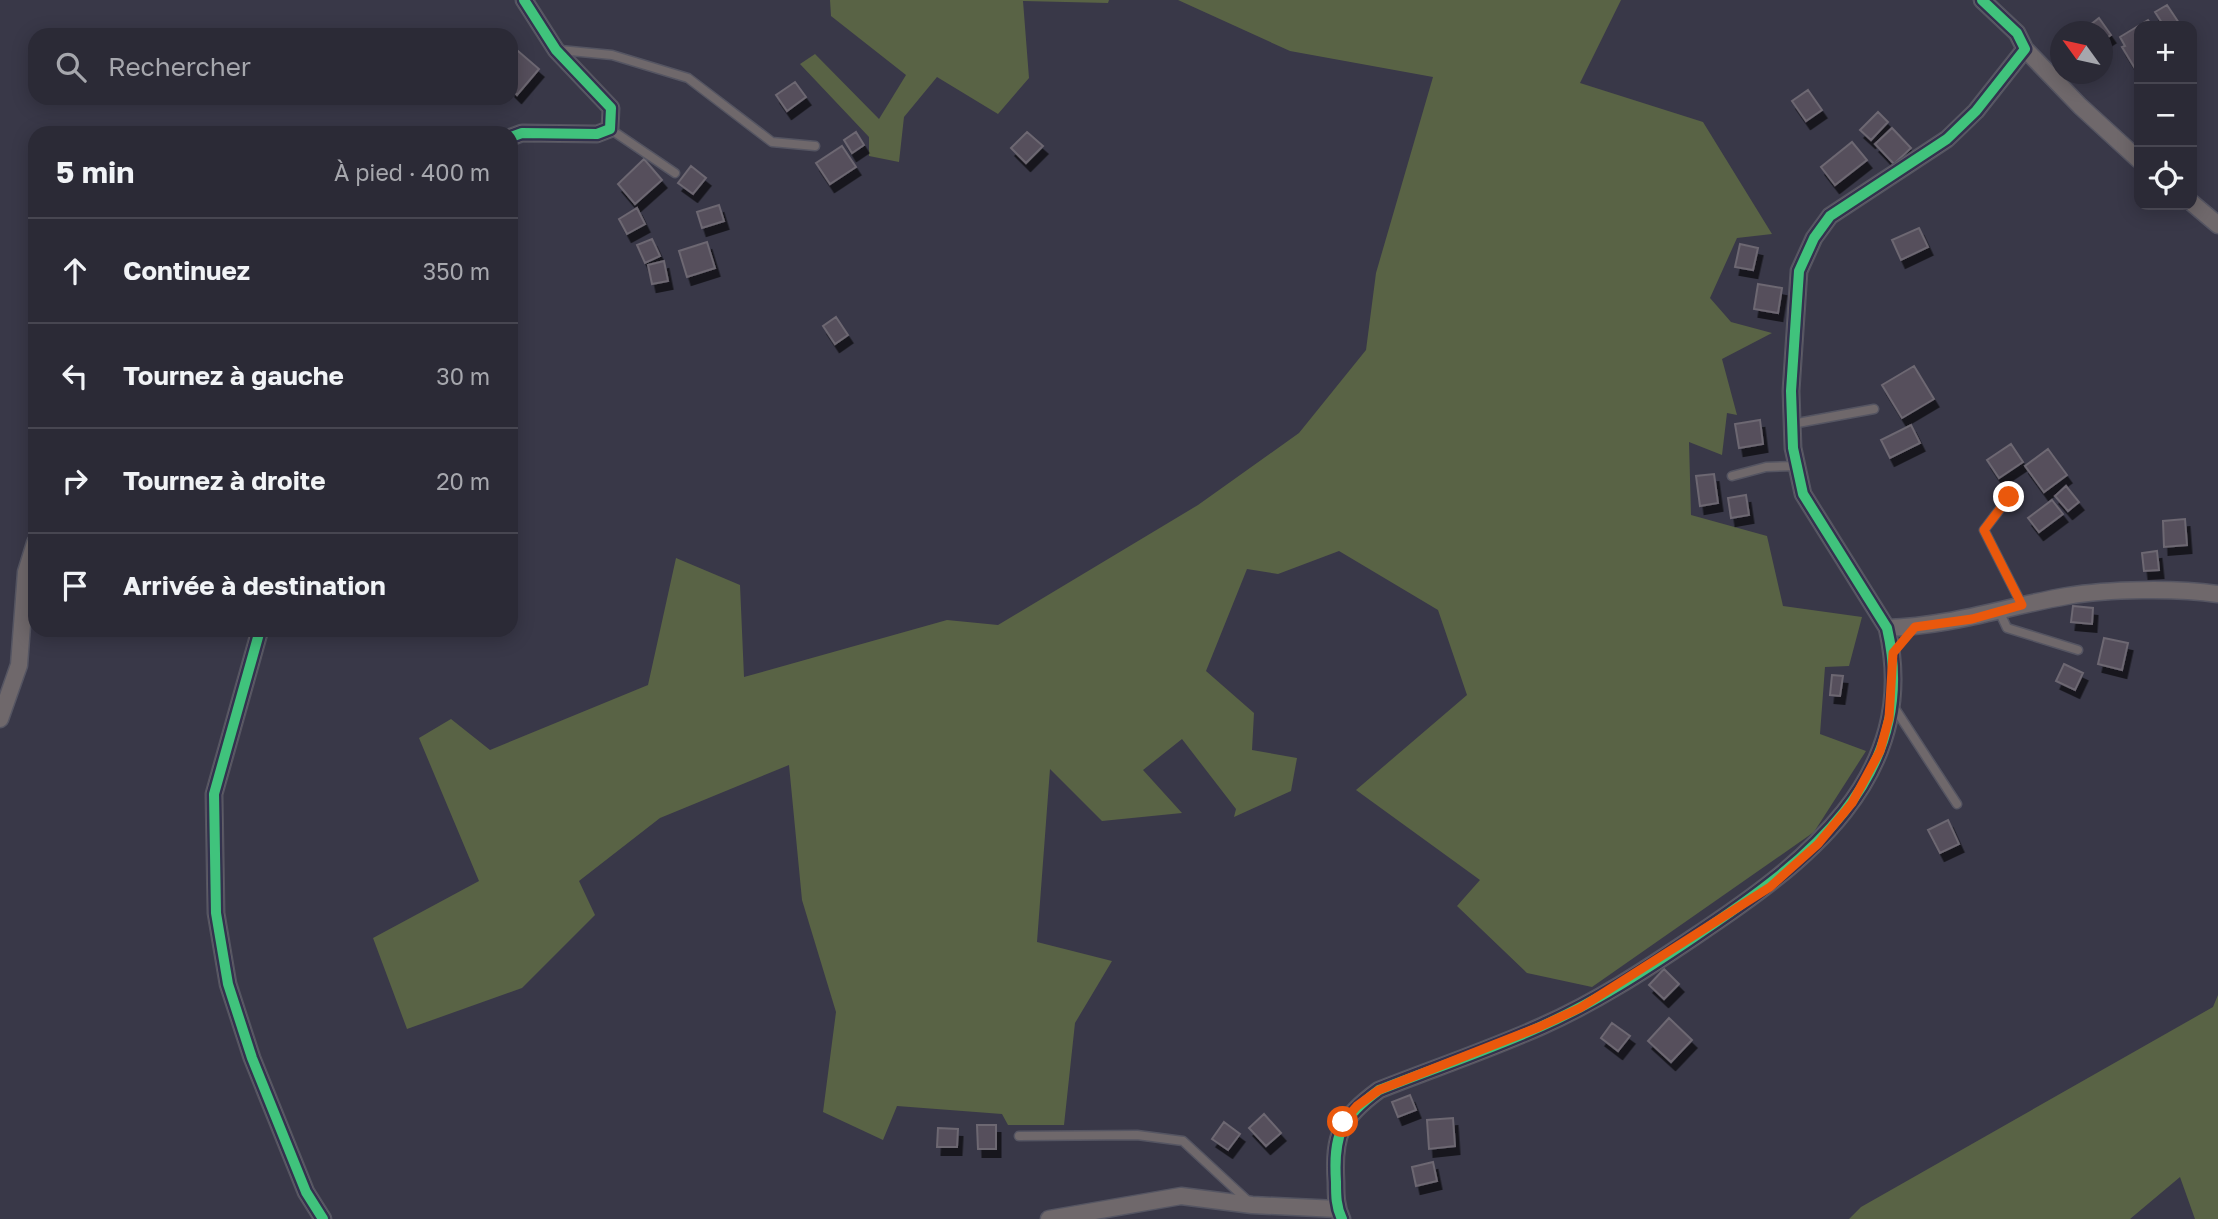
<!DOCTYPE html>
<html lang="fr">
<head>
<meta charset="utf-8">
<style>
  :root { --surface:#2b2a36; --page:#33323e; --text:#f1f3f6; --muted:#a6a7ad; --line:#474651 }
  body { margin:0; font-family:"Golos Text",sans-serif; background:var(--page); color:var(--text) }
  .controls { position:absolute; right:21px; top:21px; display:grid; overflow:hidden; border-radius:14px; box-shadow:0 4px 18px #0003 }
  .controls button { width:63px; height:63px; display:grid; place-items:center; padding:0; border:0; border-bottom:2px solid var(--line); background:var(--surface); color:var(--text); font:35px sans-serif }
  .compass { position:absolute; left:2050px; top:21px; width:63px; height:63px; border-radius:50%; background:var(--surface); box-shadow:0 4px 18px #0003; rotate:303deg }
  .stop { position:absolute; width:21px; height:21px; margin:-16px; border:5px solid #ea580c; border-radius:50%; background:#fff }
  .stop.end { background:#ea580c; border-color:#fff; box-shadow:0 2px 7px #0008 }
  .list { margin:0; padding:0; list-style:none }
  h2 { display:flex; justify-content:space-between; align-items:center; height:91px; margin:0; padding:0 28px; font-size:30px }
  h2 small { font-size:23px; font-weight:400; color:var(--muted) }
  .list li { display:grid; grid-template-columns:46px 1fr auto; gap:21px; align-items:center; box-sizing:border-box; height:105px; padding:0 28px; border-top:2px solid var(--line) }
  .list b { display:block; font-size:26px; white-space:nowrap }
  .list em { font-size:23px; font-style:normal; color:var(--muted) }
  .icon { flex:none; width:38px; height:38px; fill:none; stroke:currentColor; stroke-width:2; stroke-linecap:round; stroke-linejoin:round }
  .map { position:relative; flex:none; width:2218px; height:1219px; overflow:hidden }
  .search { position:absolute; background:var(--surface); box-shadow:0 4px 18px #0003; left:28px; top:28px; width:490px; height:77px; display:flex; align-items:center; gap:18px; box-sizing:border-box; padding:0 24px; border-radius:21px; color:var(--muted); font-size:26px }
  .panel { position:absolute; background:var(--surface); box-shadow:0 4px 18px #0003; left:28px; top:126px; width:490px; height:511px; border-radius:21px }
  .map>svg:first-child { display:block }
  .forest { fill:#596345 }
  .building { fill:#56505c; stroke:#6d6772; stroke-width:2; filter:url(#shadow) }
  .lines { fill:none; stroke-linecap:round; stroke-linejoin:round }
  .lane-casing { stroke:#555562; stroke-width:11 }
  .street-casing { stroke:#555562; stroke-width:19 }
  .lane { stroke:#6f686b; stroke-width:8 }
  .street { stroke:#6f686b; stroke-width:16 }
  .cycleway-casing { stroke:#33324e; stroke-width:15 }
  .cycleway { stroke:#40c37c; stroke-width:10 }
  .route { stroke:#ea580c; stroke-width:9 }
</style>
</head>
<body>
<div class="map">
<svg width="2218" height="1219" viewBox="0 0 2218 1219">
  <defs>
    <filter id="shadow"><feDropShadow dx="4.5" dy="8" stdDeviation="0" flood-color="#0009"/></filter>
  </defs>
  <rect width="100%" height="100%" fill="#393848"/>
  <path class="forest" d="M830,0H1109L1108,3L1023,1L1029,78L998,114L937,77L904,117L899,162L869,156V137L800,64L815,54L879,119L906,75L831,16Z
    M1178,0H1621L1580,83L1703,122L1772,234L1737,238L1710,298L1731,322L1772,333L1722,359L1737,415L1727,413L1722,455L1689,442L1691,515L1767,536L1783,606L1862,617L1849,666L1825,667L1820,734L1866,751L1814,832L1592,987L1527,973L1457,906L1480,880L1356,790L1467,695L1438,610L1339,551L1278,574L1247,569L1206,671L1254,713L1252,750L1297,758L1291,791L1234,817L1236,809L1182,739L1143,770L1182,813L1102,821L1050,769L1037,942L1112,961L1075,1023L1064,1125H1008L1002,1114L897,1106L883,1140L823,1112L836,1012L802,900L789,765L660,818L579,881L595,915L522,988L407,1029L373,938L479,881L419,738L451,719L490,750L648,685L676,558L740,585L744,677L947,620L998,625L1198,505L1299,433L1366,350L1376,273L1433,77L1290,51Z
    M2218,995V1219H2195L2180,1177L2130,1219H1849L1861,1207L2213,1007Z"/>
  <path class="building" d="M2167,5L2181,26H2164L2155,12Z
    M2099,18L2111,35L2102,41V32H2081Z
    M2148,20L2152,26H2139V68L2136,70L2122,47L2125,46L2120,37Z
    M511,45L539,69L517,95L511,89Z
    M795,82L806,97L787,111L776,95Z
    M1808,90L1822,110L1806,121L1792,101Z
    M1878,112L1888,122L1871,140L1860,130Z
    M1892,128L1911,148L1894,164L1875,144Z
    M856,132L864,145L852,153L844,140Z
    M1027,132L1043,146L1026,163L1011,148Z
    M1852,142L1867,160L1835,185L1821,167Z
    M842,146L856,167L830,184L816,163Z
    M644,159L662,180L635,204L618,184Z
    M691,166L706,178L693,194L678,183Z
    M719,205L724,221L702,228L697,212Z
    M637,208L645,224L627,234L619,219Z
    M1919,228L1928,247L1901,260L1892,240Z
    M652,239L660,256L645,263L637,245Z
    M707,242L715,268L687,277L679,251Z
    M1740,244L1758,248L1753,270L1735,267Z
    M664,261L668,281L652,284L648,265Z
    M1758,284L1782,288L1778,313L1754,309Z
    M836,317L848,335L835,344L823,326Z
    M1914,366L1934,399L1902,418L1882,385Z
    M1760,420L1763,444L1739,448L1735,424Z
    M1911,425L1920,443L1890,458L1881,440Z
    M2011,444L2023,462L1999,478L1987,460Z
    M2048,449L2067,475L2044,492L2025,466Z
    M1714,474L1718,503L1700,506L1696,476Z
    M2066,486L2079,502L2068,511L2055,496Z
    M1746,495L1749,515L1731,518L1728,498Z
    M2052,500L2063,514L2039,532L2028,518Z
    M2185,519L2187,545L2164,547L2163,521Z
    M2157,551L2159,570L2144,571L2142,553Z
    M2073,606L2093,608L2092,624L2071,622Z
    M2104,638L2128,643L2122,670L2098,664Z
    M2064,664L2083,673L2075,690L2056,681Z
    M1832,675L1843,676L1840,696L1830,695Z
    M1948,820L1959,844L1940,853L1928,830Z
    M1664,969L1679,984L1664,999L1649,985Z
    M1669,1018L1692,1040L1671,1062L1648,1041Z
    M1612,1023L1630,1036L1618,1051L1601,1038Z
    M1410,1095L1416,1110L1398,1117L1392,1102Z
    M1264,1114L1281,1133L1266,1146L1249,1128Z
    M1453,1118L1455,1146L1429,1149L1427,1120Z
    M1224,1122L1240,1134L1228,1150L1212,1139Z
    M977,1125H996V1149H978Z
    M938,1128L958,1129L957,1147H937Z
    M1433,1162L1437,1181L1416,1186L1412,1167Z"/>
  <g class="lines">
    <defs>
      <path id="lane" d="M560,50L612,55L688,78L772,142L815,146
        M610,129L675,173
        M1792,424L1874,409
        M1732,476L1766,467L1797,466
        M2009,497L1984,530L2022,605
        M2000,613L2007,628L2078,650
        M1892,704L1957,804
        M1019,1136L1137,1135L1183,1141L1248,1201"/>
      <path id="street" d="M2025,49L2080,106L2139,160
        M511,137L522,133L597,134L610,129L611,108L556,50L524,0
        M2192,203L2218,225
        M1887,628C1952,626 2004,607 2067,596C2108,589 2177,588 2218,594
        M260,630L214,794L216,913L228,984L252,1058L306,1192L323,1219
        M0,719L19,665L26,572L35,543
        M1049,1219L1181,1196L1252,1205L1337,1209
        M1342,1219C1336,1207 1336,1195 1336,1182C1333,1134 1341,1118 1379,1090C1432,1069 1491,1049 1542,1026C1596,1002 1645,970 1694,937C1802,865 1922,778 1887,628L1803,494L1793,448L1791,391L1799,271L1814,238L1830,216L1947,139L1976,111L2025,49L2017,33L1982,0"/>
    </defs>
    <use href="#lane" class="lane-casing"/>
    <use href="#street" class="street-casing"/>
    <use href="#lane" class="lane"/>
    <use href="#street" class="street"/>
    <defs>
      <path id="cycleway" d="M511,137L522,133L597,134L610,129L611,108L556,50L524,0
        M260,630L214,794L216,913L228,984L252,1058L306,1192L323,1219
        M1342,1219C1336,1207 1336,1195 1336,1182C1333,1134 1341,1118 1379,1090C1432,1069 1491,1049 1542,1026C1596,1002 1645,970 1694,937C1802,865 1922,778 1887,628L1803,494L1793,448L1791,391L1799,271L1814,238L1830,216L1947,139L1976,111L2025,49L2017,33L1982,0"/>
    </defs>
    <use href="#cycleway" class="cycleway-casing"/>
    <use href="#cycleway" class="cycleway"/>
  </g>
  <g class="lines">
    <path class="route" d="M1343,1122L1357,1106L1379,1090L1539,1027L1580,1008L1770,887L1818,844L1852,803L1880,751L1889,718L1893,653L1915,627L1972,619L2022,605L1984,530L2009,497"/>
  </g>
</svg>
<div class="controls">
<button>+</button>
<button>−</button>
<button><svg class="icon" aria-label="locate" viewBox="0 0 24 24"><circle cx="12" cy="12" r="6"/><path d="M12 2v4M12 18v4M2 12h4M18 12h4"/></svg></button>
</div>
<svg class="compass" viewBox="-18 -18 36 36"><path d="M0-13l5 13h-10z" fill="#e53935"/><path d="M0 13l5-13h-10z" fill="#a6a7ad"/></svg>
<div class="stop" style="left:1343px;top:1122px"></div>
<div class="stop end" style="left:2009px;top:497px"></div>
<div class="search"><svg class="icon" aria-label="search" viewBox="0 0 24 24"><circle cx="10" cy="10" r="6"/><path d="M15 15l6 6"/></svg>Rechercher</div>
<section class="panel">
<h2>5 min<small>À pied · 400 m</small></h2>
<ul class="list">
<li><svg class="icon" aria-label="ahead" viewBox="0 0 24 24"><path d="M12 20V5M6 11l6-6 6 6"/></svg><div><b>Continuez</b></div><em>350 m</em></li>
<li><svg class="icon" aria-label="left" viewBox="0 0 24 24"><path d="M17 20v-9H6M10 6l-5 5 5 5"/></svg><div><b>Tournez à gauche</b></div><em>30 m</em></li>
<li><svg class="icon" aria-label="right" viewBox="0 0 24 24"><path d="M7 20v-9h11M14 6l5 5-5 5"/></svg><div><b>Tournez à droite</b></div><em>20 m</em></li>
<li><svg class="icon" aria-label="arrive" viewBox="0 0 24 24"><path d="M6 21V4h12l-3 4 3 4H6"/></svg><div><b>Arrivée à destination</b></div></li>
</ul>
</section>
</div>
</body>
</html>
